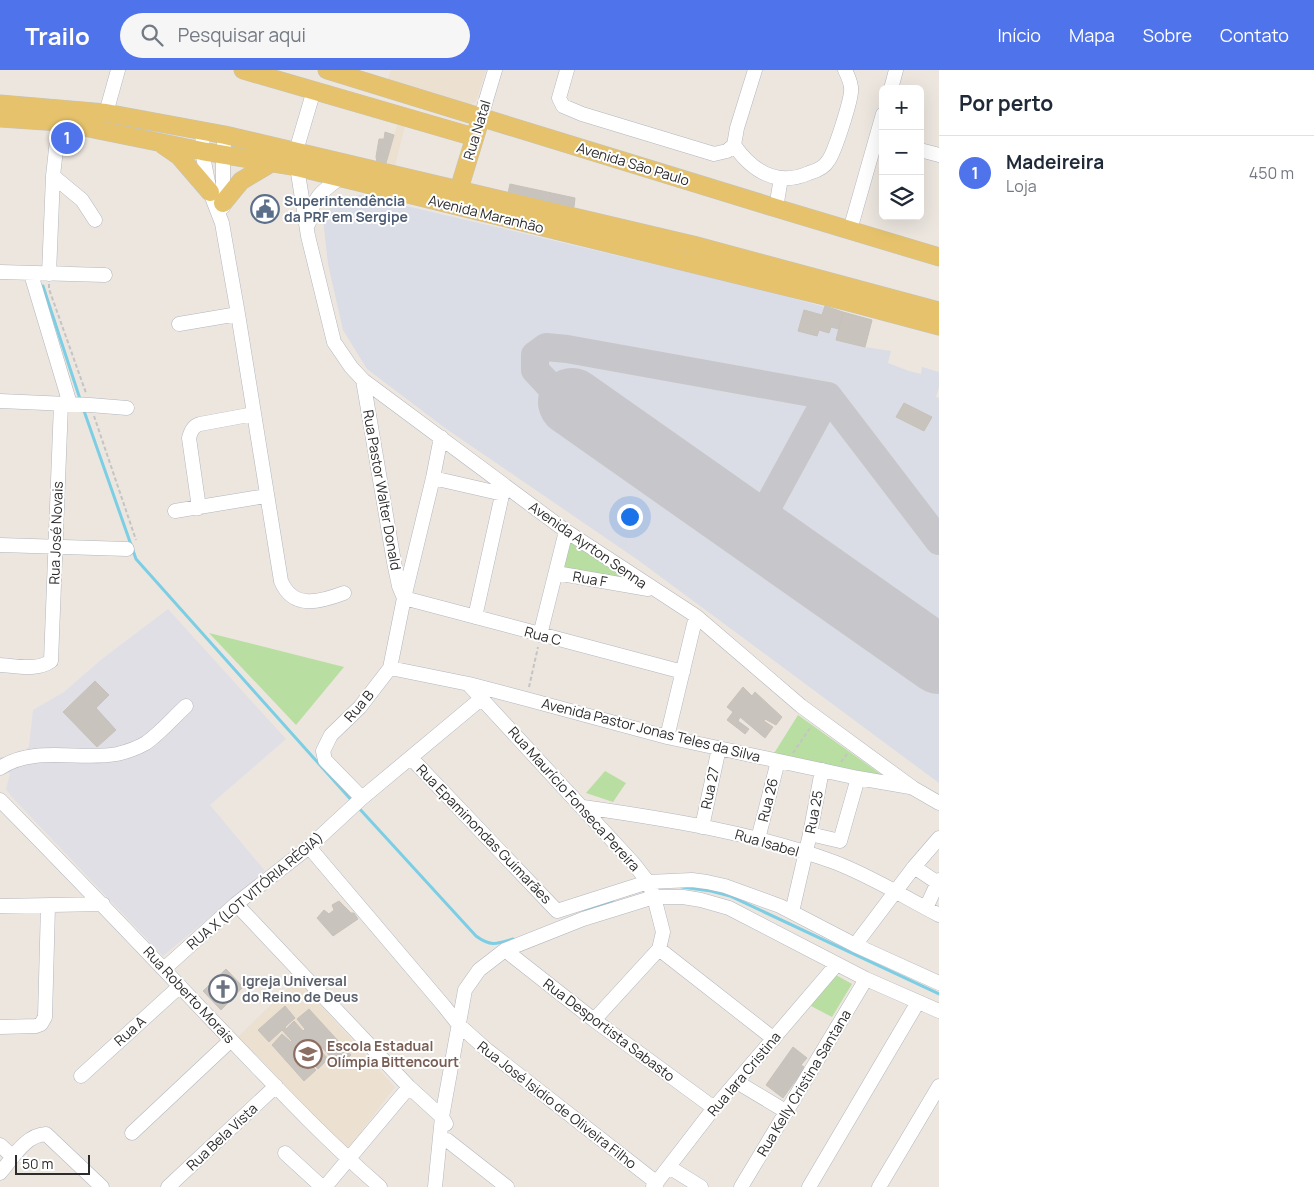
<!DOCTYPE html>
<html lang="pt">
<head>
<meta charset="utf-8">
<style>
  :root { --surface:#fff; --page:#f6f6f7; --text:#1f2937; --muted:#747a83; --line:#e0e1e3; --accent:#4e73eb }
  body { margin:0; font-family:Manrope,sans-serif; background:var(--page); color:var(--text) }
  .controls { position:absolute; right:15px; top:15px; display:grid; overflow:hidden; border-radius:8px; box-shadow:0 5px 20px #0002 }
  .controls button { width:45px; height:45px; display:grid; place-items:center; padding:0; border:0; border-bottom:1px solid var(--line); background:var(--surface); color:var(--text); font:25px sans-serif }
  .scale { position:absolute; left:15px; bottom:12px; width:75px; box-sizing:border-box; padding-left:5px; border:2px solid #2c2c2c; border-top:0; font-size:14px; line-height:18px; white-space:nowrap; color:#2c2c2c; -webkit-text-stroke:4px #fff; paint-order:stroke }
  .you { position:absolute; left:629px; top:446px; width:18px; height:18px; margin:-12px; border:4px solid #fff; border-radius:50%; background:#1a73e8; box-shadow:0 0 0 8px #1a73e833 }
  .badge { display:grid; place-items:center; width:32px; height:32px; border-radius:50%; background:var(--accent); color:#fff; font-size:16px; font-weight:700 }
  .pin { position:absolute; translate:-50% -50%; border:2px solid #fff; box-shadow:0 1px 5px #0006 }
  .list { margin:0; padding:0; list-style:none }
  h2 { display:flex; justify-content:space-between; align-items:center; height:65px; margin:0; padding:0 20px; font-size:21px }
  h2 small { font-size:16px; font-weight:400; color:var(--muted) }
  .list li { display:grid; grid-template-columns:32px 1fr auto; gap:15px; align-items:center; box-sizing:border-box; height:75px; padding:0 20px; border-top:1px solid var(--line) }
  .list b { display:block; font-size:19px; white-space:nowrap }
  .list p { margin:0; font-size:16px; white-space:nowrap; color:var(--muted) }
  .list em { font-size:16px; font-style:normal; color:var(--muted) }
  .icon { flex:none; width:28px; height:28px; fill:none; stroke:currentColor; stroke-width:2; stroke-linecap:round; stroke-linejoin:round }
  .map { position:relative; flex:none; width:939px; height:1117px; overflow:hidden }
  header { display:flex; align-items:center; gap:30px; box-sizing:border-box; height:70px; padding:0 25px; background:var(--accent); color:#fff }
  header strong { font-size:24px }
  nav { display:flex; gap:28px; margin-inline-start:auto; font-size:18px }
  .search { width:350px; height:45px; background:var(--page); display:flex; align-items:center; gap:12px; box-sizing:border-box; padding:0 18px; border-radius:28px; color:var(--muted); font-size:19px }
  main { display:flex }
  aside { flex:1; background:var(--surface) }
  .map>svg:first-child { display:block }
  .industrial { fill:#e0dfe5 }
  .education { fill:#ece1d0 }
  .airport { fill:#dadde5 }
  .green { fill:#b9dea1 }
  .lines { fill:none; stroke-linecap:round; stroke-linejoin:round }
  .stream { stroke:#7ccee5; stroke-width:3 }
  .taxiway { stroke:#c7c6ca; stroke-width:28 }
  .runway { stroke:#c7c6ca; stroke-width:68 }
  .building { fill:#c8c4bd; stroke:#c7c1b9 }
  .minor-casing { stroke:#b2b6be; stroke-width:15 }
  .major-casing { stroke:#c4c4c4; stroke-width:19 }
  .path { stroke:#c4c4c4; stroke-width:2; stroke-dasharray:4 2.5; stroke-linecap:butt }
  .minor { stroke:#fff; stroke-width:14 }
  .major { stroke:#e5c26b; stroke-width:18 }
  .labels { text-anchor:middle; stroke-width:4; stroke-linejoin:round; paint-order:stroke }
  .street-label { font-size:14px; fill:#2c2c2c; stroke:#fff }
  .service-label { font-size:14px; font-weight:bold; fill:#4e5e75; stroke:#fff; text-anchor:start }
  .worship-label { font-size:14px; font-weight:bold; fill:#5b616d; stroke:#fff; text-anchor:start }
  .education-label { font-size:14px; font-weight:bold; fill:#785e54; stroke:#fff; text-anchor:start }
</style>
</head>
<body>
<header>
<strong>Trailo</strong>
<div class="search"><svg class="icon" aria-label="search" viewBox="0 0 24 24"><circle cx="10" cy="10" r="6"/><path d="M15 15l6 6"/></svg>Pesquisar aqui</div>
<nav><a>Início</a><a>Mapa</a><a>Sobre</a><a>Contato</a></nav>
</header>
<main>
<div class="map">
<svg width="939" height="1117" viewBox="0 0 939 1117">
  <rect width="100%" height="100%" fill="#ece6df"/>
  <path class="industrial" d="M168,539L286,669L210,735L265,801L163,886L11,726L6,719L10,704L0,693V687H22L29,676L33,640L64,622L102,589Z"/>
  <path class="education" d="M391,0H486L476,32L468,35L387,11Z
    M397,55L405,56L395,96L386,93Z
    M297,909L395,1017L346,1082L236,969Z"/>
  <path class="airport" d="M360,125L759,219L872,250L865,277L891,281L888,293L909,301L921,304L922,297L939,302V317L936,327L939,328V713L638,490L445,358L367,299L343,260L328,194L323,149L336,130Z"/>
  <path class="green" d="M569,471L635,512L562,499Z
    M209,563L344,597L296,655Z
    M798,645L882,705L773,685Z
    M605,701L626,713L613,732L586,723Z
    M834,904L852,914L832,947L811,936Z"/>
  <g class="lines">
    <path class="stream" d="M43,216L81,332
      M83,338L136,489L353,732
      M357,736L476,866C491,877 497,874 513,869
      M682,817L711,821L730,826L939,924
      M584,842L613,830"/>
    <path class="taxiway" d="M572,332L548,314L535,300V285L546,277L567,279L828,326L939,471
      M755,460L828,326"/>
    <path class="runway" d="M572,332L939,590"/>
  </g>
  <path class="building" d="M385,62L394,65L386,93L377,92L376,87L379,69H384Z
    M510,114L575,128L574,137L508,123Z
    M825,236L843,242L839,259L831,257L829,263L819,260L817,266L798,261L804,240L822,245Z
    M843,242L872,250L865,277L836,270Z
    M904,333L932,347L924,361L896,347Z
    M95,611L109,625L96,638L116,660L97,677L63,642Z
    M743,617L752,626L755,622L782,647L776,655L765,649L764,651L773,657L765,668L740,647L738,651L749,659L745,664L727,650L733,642L727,637Z
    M339,831L351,843H354L358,849L333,866L317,848L324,840L329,844L334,840L332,835Z
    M226,899L243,917L221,940L203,921Z
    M285,936L295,948L285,957L286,959L294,951L303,961L305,959L297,949L309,939L351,985L339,996L315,970L313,972L328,989L318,999L303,982L300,984L316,1000L304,1011L272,975L282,964L291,972L292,971L282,960L269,972L258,960Z
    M793,977L807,988L801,995L804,997L801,1003L783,1028L766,1015Z"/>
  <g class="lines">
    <defs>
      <path id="minor" d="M567,0L559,28L563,36L582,44L714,84L727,81L734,75L737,58L755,0
        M891,19L896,0
        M106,43L118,0
        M481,47L495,0
        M203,61L202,81L210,122L222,153L238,244L281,511C293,540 320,532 344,523
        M734,75C752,101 777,117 809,103C816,101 824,98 828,91C835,82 850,33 851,22C852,15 848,6 845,0
        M920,80L939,85
        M296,81L314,20
        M297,97L308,166L334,272L351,297L363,310L566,461L696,546L801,636L913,718L939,733
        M53,106L82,130L95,150
        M223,137V85L225,65
        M776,138L781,108
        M309,153C311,129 322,121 340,108
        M850,160L883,44
        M0,202L105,205
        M31,204L70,334
        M49,204L53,106L59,52
        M179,254L238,244
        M363,310L394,492L399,516L404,528
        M0,331L90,335L127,338
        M433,408L503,424
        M199,438L189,368C191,361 193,356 200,354L254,344
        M175,441L266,426
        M0,475L127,479
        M556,503L648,519
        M404,528L683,602
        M475,547L504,416
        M540,565L566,461
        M0,595C16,596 37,601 51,591L61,334
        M390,598L469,614L526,629L667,667L858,708L910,717
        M469,615L634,794L648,812L654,827L663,862L659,879L594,950
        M667,667L696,546
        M411,688L557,841L648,812L692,810L707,812L725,816L780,836L855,875L939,913
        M0,698C33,675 81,691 117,684C126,682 139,677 146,673C160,663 173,648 186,636
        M362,728L325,690L323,681L331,665L360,637L390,598L404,528L433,408L441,367
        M0,730C70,801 139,873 208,946C264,1004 319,1064 380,1117
        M583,737C667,749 754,763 834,792C871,806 904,827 939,845
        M702,757L719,678
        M810,764L840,771L858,708
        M758,769L778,691
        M309,777L444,936L459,955L487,980L657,1113
        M914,797L938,813
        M236,834L409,1017L442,1047L446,1054
        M0,836L103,834
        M926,838L939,810
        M792,842L810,764L822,700
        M855,875L914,797L939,768
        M659,879L774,969
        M505,880L594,950L714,1038
        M164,899L236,834L309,777L362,728L482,628
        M0,957L36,956L41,954L45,947L48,836
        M81,1006L180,916
        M737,1012L787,1042
        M132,1063L231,970
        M447,1070L507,1117
        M0,1075L13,1087
        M285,1083L322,1117
        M669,1097L701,1117
        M0,1103C13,1088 25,1065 46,1064L102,1117
        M168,1117L276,1016
        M325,1117L409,1017
        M435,1117L442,1047L465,920L479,900L505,880L583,849L654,827H683L701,830L729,838L866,909L939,941
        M653,1117L714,1038L837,894
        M741,1117L866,909
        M809,1117L918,932
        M879,1117L939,1016"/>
      <path id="major" d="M243,0L474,67
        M327,0L776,138L939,187
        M0,34L106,43L225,65L693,175L939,241
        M0,48L59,52L202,81L297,97L845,231L939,256
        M163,75L179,86L210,122
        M459,119L478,57
        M223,133L241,111L271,93"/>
    </defs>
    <use href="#minor" class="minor-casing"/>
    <use href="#major" class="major-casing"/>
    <path class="path" d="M49,214V219L86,323
      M94,346L136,470
      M529,617L538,577
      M793,683L810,658
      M841,692L847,684"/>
    <use href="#minor" class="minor"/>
    <use href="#major" class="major"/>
  </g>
  <defs>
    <symbol id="civic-ring" viewBox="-11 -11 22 22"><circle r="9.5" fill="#fff" stroke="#5c6f8a" stroke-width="1.5"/><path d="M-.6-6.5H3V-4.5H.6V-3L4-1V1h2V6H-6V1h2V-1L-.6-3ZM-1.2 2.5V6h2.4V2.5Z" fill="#5c6f8a"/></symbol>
    <symbol id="church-ring" viewBox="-11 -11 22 22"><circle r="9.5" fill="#fff" stroke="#6b7280" stroke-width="1.5"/><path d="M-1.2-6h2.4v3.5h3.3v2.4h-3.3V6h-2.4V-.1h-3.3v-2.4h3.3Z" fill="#6b7280"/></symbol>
    <symbol id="school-ring" viewBox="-11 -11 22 22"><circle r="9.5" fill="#fff" stroke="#8d6e63" stroke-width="1.5"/><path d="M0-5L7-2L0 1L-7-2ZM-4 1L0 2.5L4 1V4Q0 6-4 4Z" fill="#8d6e63"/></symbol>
  </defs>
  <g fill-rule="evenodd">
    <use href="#civic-ring" x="249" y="123" width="32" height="32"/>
    <use href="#church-ring" x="207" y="903" width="32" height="32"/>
    <use href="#school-ring" x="292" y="968" width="32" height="32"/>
  </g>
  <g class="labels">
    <g class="street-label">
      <text transform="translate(477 60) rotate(-73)" y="5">Rua Natal</text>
      <text transform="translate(633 94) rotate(17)" y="5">Avenida São Paulo</text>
      <text transform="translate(486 144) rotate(14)" y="5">Avenida Maranhão</text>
      <text transform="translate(382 420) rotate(80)" y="5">Rua Pastor Walter Donald</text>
      <text transform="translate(56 463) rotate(-88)" y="5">Rua José Novais</text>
      <text transform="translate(588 475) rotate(35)" y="5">Avenida Ayrton Senna</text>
      <text transform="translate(590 509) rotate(10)" y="5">Rua F</text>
      <text transform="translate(543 566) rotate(15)" y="5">Rua C</text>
      <text transform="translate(359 636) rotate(-49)" y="5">Rua B</text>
      <text transform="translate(651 660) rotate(14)" y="5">Avenida Pastor Jonas Teles da Silva</text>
      <text transform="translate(710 718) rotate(-78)" y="5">Rua 27</text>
      <text transform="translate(574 729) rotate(48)" y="5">Rua Maurício Fonseca Pereira</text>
      <text transform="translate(768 730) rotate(-76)" y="5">Rua 26</text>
      <text transform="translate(814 742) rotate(-79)" y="5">Rua 25</text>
      <text transform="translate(484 764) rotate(46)" y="5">Rua Epaminondas Guimarães</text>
      <text transform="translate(767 773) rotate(16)" y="5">Rua Isabel</text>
      <text transform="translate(255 821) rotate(-40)" y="5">RUA X (LOT VITÓRIA RÉGIA)</text>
      <text transform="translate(189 925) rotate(47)" y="5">Rua Roberto Morais</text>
      <text transform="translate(609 960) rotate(37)" y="5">Rua Desportista Sabasto</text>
      <text transform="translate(130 961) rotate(-42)" y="5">Rua A</text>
      <text transform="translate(744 1004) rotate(-50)" y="5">Rua Iara Cristina</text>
      <text transform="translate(804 1013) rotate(-59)" y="5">Rua Kelly Cristina Santana</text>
      <text transform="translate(557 1035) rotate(38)" y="5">Rua José Isidio de Oliveira Filho</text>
      <text transform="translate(222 1067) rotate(-43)" y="5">Rua Bela Vista</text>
    </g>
    <g class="service-label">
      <text x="284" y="136">Superintendência<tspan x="284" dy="16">da PRF em Sergipe</tspan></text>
    </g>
    <g class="worship-label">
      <text x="242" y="916">Igreja Universal<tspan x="242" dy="16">do Reino de Deus</tspan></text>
    </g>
    <g class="education-label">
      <text x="327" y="981">Escola Estadual<tspan x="327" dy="16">Olímpia Bittencourt</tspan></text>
    </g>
  </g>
</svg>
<div class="controls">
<button>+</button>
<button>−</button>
<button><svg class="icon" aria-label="layers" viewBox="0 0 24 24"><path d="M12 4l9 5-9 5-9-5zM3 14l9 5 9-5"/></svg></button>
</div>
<div class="scale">50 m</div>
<div class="you"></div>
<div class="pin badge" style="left:67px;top:68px">1</div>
</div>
<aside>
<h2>Por perto<small></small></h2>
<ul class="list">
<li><span class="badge">1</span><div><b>Madeireira</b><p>Loja</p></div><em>450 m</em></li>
</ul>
</aside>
</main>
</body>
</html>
